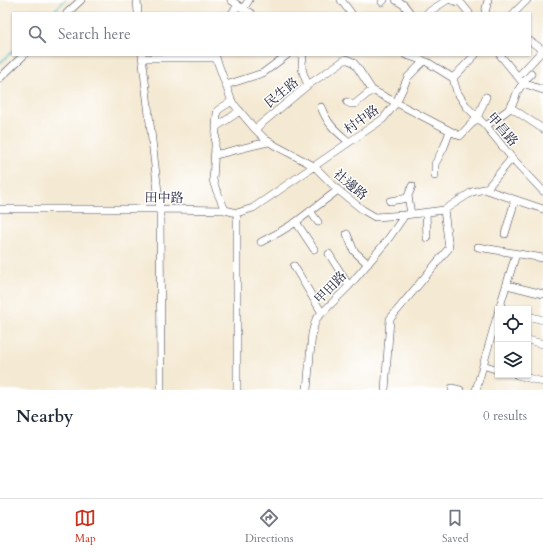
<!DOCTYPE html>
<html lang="en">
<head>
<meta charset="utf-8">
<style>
  :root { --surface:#fff; --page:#f2f2f3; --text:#1f2937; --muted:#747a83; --line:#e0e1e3; --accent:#c8321e }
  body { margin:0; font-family:Cardo,"Noto Serif TC",serif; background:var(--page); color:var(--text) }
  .controls { position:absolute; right:12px; bottom:12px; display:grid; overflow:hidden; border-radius:0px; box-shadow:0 1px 3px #0004 }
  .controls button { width:36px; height:36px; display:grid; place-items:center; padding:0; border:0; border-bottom:1px solid var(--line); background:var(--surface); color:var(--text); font:20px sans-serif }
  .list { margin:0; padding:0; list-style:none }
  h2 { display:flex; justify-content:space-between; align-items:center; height:52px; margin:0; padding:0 16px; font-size:17px }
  h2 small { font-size:13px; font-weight:400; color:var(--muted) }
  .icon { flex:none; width:22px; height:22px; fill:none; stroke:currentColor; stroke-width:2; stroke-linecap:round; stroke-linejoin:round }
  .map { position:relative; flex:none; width:543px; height:390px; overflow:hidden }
  .search { position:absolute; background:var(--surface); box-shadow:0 1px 3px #0004; left:12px; right:12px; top:12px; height:44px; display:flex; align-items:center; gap:10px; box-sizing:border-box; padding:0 14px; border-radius:0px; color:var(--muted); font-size:15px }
  .sheet { height:108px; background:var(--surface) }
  nav { display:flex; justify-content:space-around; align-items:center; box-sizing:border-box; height:56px; border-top:1px solid var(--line); background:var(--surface); font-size:11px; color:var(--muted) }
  nav a { display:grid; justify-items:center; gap:2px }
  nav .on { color:var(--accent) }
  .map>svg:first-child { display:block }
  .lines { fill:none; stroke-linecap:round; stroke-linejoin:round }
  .stream { stroke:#4ab6c6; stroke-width:1.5 }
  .minor-casing { stroke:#424052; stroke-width:8 }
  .minor { stroke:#fff; stroke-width:7 }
  .labels { text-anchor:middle; stroke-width:3; stroke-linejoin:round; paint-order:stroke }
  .street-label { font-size:13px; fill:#22223b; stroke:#fff }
</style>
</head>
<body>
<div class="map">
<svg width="543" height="390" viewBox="0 0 543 390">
  <rect width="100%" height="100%" fill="#fff"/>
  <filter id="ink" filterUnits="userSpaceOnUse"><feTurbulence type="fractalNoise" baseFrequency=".025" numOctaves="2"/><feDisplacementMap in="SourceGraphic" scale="8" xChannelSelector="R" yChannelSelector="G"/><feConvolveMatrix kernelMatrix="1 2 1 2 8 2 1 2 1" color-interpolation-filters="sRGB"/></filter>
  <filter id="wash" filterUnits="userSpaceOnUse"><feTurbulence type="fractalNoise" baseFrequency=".012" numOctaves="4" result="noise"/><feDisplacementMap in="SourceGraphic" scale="16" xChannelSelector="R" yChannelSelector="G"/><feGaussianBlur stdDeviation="0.9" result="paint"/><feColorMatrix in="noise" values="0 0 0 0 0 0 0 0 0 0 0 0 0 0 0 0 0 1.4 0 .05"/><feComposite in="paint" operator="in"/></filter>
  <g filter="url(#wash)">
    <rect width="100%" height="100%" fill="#f4e9d2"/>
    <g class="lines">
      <path class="stream" d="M52,13L65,0
        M0,63L13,51"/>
    </g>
  </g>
  <g filter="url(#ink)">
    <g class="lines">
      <defs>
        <path id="minor" d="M137,0L138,13
          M231,0L243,9L251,13
          M341,0L351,13
          M396,0L404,5L410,13
          M451,0L461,3L469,13
          M382,2L384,0
          M243,9L249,0
          M67,13L81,0
          M232,13L238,6
          M427,13L447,0
          M485,13L488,0
          M514,13L527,0
          M142,55L160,209L161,390
          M215,55L232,102L255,129L268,142V141L276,146L314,166L338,190L363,210L375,217L405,215L444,210L472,192L484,189L488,187L512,158
          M301,55L303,58C300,68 304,76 308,85
          M406,55L427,62L453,78
          M500,55L523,83L543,90
          M143,58H216
          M518,77L543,50L530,41
          M0,78L24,55
          M453,78L457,92L467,107L486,126L512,158L543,191
          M453,78L475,55
          M226,85L263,73L287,55
          M347,102L351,104H355L372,90
          M321,107C328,125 335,130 349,142
          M510,107L543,129
          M486,126L508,110L514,101L517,92L523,83L531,74
          M216,127L240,111
          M255,129L308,85L346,59L353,62L357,67L372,90L460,136L477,118L486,97
          M215,155L268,142
          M435,176V164L444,147L450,131
          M484,189L543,209
          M390,201L408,198
          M0,209H160L225,210L237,213L253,208L383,119L396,103L408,77L424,61
          M225,210L215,187L213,180L217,113L218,110L232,101
          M310,211L318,222
          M426,212L427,238
          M411,214L408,196L412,186
          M296,222L314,249
          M347,234L354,251L368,264
          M505,234L515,200
          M261,242L278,233L296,222L338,190
          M478,247L543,258
          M329,254L349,286
          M294,266L322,313
          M511,286L543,294
          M499,309L516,254
          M528,316L543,320
          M528,340L543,344
          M486,366L498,370
          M517,375L543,382
          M237,390V213
          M307,390L312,333L316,319L349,286L386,242L405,215
          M385,390L390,319L449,248L444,210
          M452,390V388L460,390
          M476,390L498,313"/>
      </defs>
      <use href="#minor" class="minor-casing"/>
      <use href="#minor" class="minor"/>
    </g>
  </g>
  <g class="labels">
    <g class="street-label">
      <text transform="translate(281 92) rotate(-39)" y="5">民生路</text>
      <text transform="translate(361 119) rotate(-36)" y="5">村中路</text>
      <text transform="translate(503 129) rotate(49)" y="5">甲昌路</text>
      <text transform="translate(351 184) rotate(40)" y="5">社邊路</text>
      <text transform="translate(164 197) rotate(1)" y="5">田中路</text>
      <text transform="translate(330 287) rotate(-46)" y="5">甲田路</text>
    </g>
  </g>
</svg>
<div class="controls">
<button><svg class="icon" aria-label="locate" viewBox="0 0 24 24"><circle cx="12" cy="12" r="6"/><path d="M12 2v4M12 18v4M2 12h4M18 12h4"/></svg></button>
<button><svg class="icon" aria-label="layers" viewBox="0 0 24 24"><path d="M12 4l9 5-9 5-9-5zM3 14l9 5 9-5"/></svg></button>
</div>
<div class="search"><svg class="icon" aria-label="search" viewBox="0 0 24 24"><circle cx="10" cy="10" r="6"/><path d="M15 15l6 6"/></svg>Search here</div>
</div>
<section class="sheet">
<h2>Nearby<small>0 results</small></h2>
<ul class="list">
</ul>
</section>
<nav>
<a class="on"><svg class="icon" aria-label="map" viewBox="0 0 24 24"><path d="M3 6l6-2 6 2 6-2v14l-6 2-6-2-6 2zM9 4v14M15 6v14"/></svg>Map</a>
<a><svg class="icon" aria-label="directions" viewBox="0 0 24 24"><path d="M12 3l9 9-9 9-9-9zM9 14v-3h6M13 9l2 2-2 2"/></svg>Directions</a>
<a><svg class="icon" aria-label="saved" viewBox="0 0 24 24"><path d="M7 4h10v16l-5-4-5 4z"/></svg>Saved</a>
</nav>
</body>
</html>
